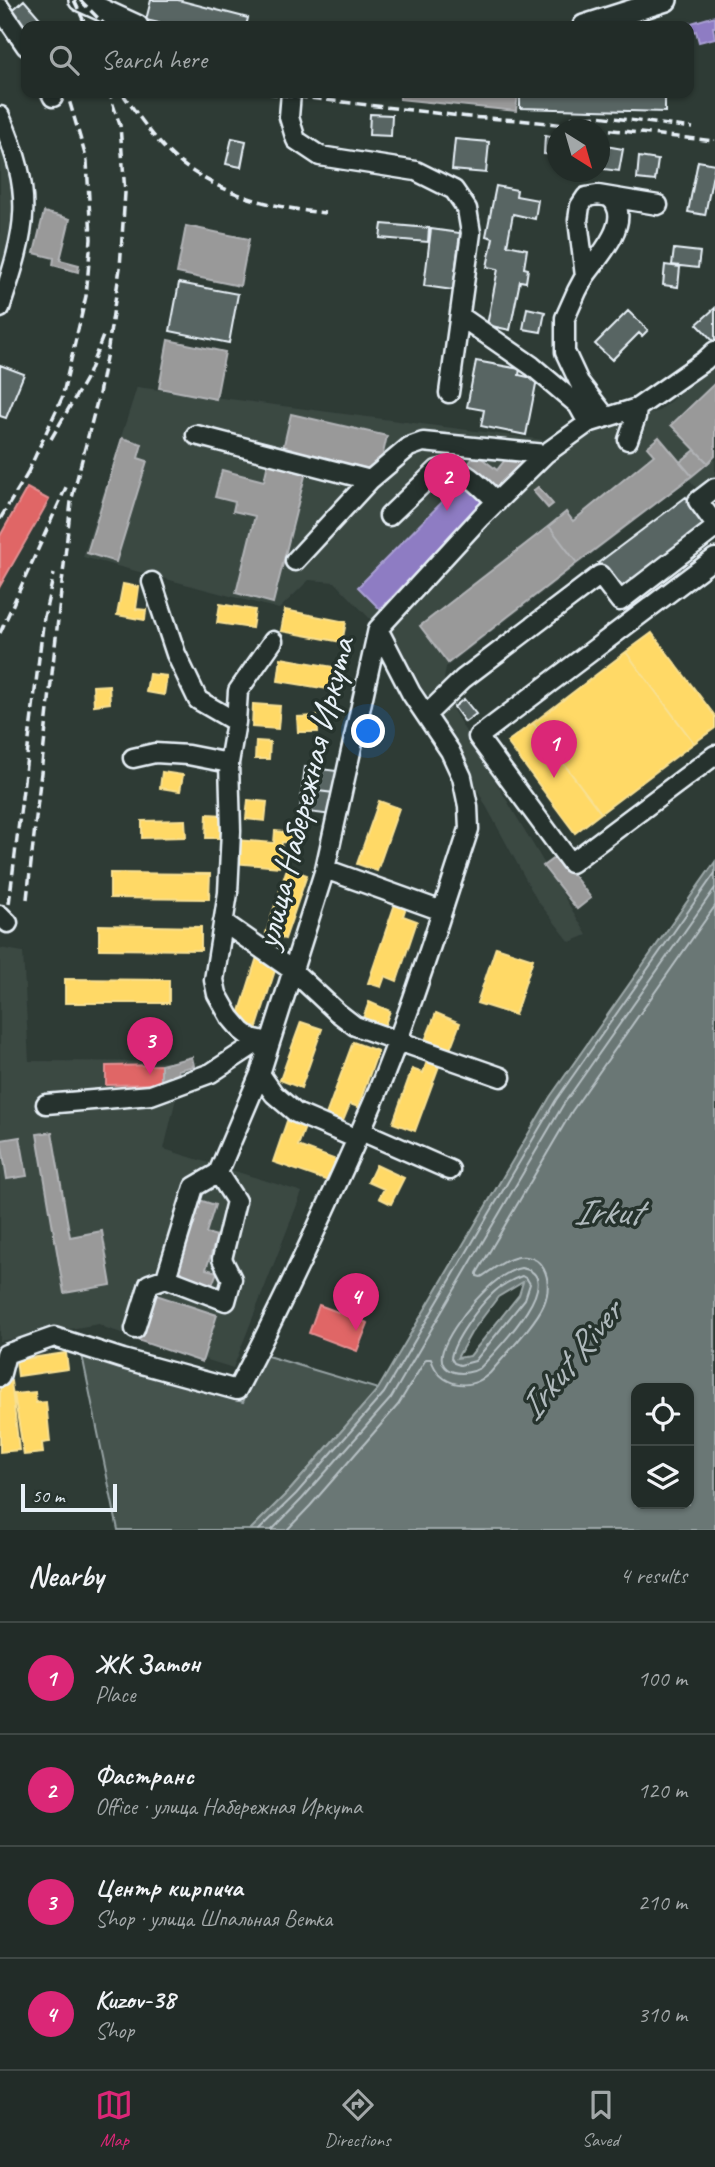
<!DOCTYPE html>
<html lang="en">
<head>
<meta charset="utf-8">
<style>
  :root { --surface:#222c28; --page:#2a3430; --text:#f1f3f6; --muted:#a2a7a8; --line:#3f4845; --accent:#db2777 }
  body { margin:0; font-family:Caveat,sans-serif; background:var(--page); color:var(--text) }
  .controls { position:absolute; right:21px; bottom:21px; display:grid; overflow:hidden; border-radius:14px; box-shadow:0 2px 5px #0004 }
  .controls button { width:63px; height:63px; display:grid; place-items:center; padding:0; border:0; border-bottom:2px solid var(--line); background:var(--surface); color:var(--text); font:35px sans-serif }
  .compass { position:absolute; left:547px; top:119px; width:63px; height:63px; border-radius:50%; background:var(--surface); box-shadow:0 2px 5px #0004; rotate:143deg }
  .scale { position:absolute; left:21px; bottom:18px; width:96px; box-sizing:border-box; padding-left:7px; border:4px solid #e8f1f8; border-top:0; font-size:19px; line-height:24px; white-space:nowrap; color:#e8f1f8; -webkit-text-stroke:5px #26332d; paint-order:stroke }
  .you { position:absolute; left:369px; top:732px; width:24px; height:24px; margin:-18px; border:5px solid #fff; border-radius:50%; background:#1a73e8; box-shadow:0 0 0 10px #1a73e833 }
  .badge { display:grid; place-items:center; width:46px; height:46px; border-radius:50%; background:var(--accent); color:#fff; font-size:23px; font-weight:700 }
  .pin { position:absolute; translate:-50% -58px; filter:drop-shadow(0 2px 4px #0008) }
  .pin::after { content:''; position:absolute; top:37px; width:24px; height:21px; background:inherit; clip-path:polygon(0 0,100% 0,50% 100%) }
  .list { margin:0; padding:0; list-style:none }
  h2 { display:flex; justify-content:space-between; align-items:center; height:91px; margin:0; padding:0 28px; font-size:30px }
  h2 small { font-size:23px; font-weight:400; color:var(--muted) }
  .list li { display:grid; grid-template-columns:46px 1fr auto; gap:21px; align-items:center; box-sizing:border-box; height:112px; padding:0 28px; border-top:2px solid var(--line) }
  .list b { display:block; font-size:26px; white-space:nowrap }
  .list p { margin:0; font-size:23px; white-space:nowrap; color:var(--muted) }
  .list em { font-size:23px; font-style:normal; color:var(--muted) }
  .icon { flex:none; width:38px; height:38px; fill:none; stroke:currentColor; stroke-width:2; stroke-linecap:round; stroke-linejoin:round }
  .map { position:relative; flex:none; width:715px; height:1530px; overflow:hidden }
  .search { position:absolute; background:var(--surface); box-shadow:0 2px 5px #0004; left:21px; right:21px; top:21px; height:77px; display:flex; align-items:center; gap:18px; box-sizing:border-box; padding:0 24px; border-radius:14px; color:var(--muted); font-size:26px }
  .sheet { height:539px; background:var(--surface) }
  nav { display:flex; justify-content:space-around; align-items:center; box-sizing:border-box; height:98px; border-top:2px solid var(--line); background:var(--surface); font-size:19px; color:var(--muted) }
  nav a { display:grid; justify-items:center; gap:4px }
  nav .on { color:var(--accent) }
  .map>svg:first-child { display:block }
  .built { fill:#3b4843 }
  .green { fill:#45524e; stroke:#96a2a3; stroke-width:2 }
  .water { fill:#6b7775; stroke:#9da8a9; stroke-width:2; fill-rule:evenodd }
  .homes { fill:#ffd966; stroke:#f8e092; stroke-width:2 }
  .shops { fill:#e06666; stroke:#e29092; stroke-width:2 }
  .offices { fill:#8e7cc3; stroke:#a99fd3; stroke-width:2 }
  .industry { fill:#999; stroke:#b1b3b6; stroke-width:2 }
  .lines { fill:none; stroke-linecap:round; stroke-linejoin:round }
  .shore { stroke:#b6c0c4; stroke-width:2 }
  .building { fill:#596563; stroke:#e8f1f8; stroke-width:2 }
  .minor-casing { stroke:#e8f1f8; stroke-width:23 }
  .major-casing { stroke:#e8f1f8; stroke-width:26 }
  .minor { stroke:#26332d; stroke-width:18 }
  .major { stroke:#26332d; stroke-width:21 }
  .rail { stroke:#e8f1f8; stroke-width:3.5; stroke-dasharray:10 5; stroke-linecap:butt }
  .labels { text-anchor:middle; stroke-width:7; stroke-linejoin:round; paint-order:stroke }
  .street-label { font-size:35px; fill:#e8f1f8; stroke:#26332d }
  .water-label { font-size:37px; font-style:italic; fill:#b0babd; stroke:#26332d }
</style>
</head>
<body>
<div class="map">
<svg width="715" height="1530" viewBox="0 0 715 1530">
  <rect width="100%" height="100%" fill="#2e3b35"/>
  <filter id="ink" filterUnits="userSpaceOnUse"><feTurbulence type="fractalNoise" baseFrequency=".0143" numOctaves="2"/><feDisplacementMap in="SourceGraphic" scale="14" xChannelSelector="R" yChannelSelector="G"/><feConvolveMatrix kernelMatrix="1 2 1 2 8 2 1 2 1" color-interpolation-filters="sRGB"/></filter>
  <g filter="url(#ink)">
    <path class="built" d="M0,129L8,148L19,217L0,268Z
      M715,362V486L703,496L689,479L446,667L444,679L450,697V705L587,935L570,942L537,900L387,623L500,512L508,498L596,427L659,411Z
      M137,387L544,440L371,620L335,582L309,580L279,609L83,557Z
      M0,948L23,952L29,1061L197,1062L180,1081L164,1149L302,1192L233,1368L106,1328L99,1324L0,1341Z"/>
    <path class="green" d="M82,1355L243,1402L264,1355L378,1389L291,1489L250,1530H118Z"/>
    <path class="water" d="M715,862V1530H250L291,1489L378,1389L550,1097ZM523,1282L519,1295L470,1356L457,1358L471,1333L498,1297ZM636,1388H689V1504H636Z"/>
    <path class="homes" d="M123,584L139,587L136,609L146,610L145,620L117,615Z
      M220,604L255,610L252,628L217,623Z
      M285,610L346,622L342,642L281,631Z
      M652,633L715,716V728L694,743L626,652Z
      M626,652L694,743L601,813L533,723Z
      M281,658L345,669L341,691L278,681Z
      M149,674L167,676L164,695L146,692Z
      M109,685L110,703L94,705L93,686Z
      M253,704L280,706L278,729L252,727Z
      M317,716L318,732H298L297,717Z
      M533,723L601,813L575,833L507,742Z
      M256,741L270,742L269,759H255Z
      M162,772L183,775L180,791L160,788Z
      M248,800L267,802L265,821L246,819Z
      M379,801L399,808L377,871L357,864Z
      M207,814L224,815L223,838H206Z
      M185,820L186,837L142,838V821Z
      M275,831L292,833L291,843L282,842L279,867L234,863L236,840L274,843Z
      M287,868L307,875L285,939L266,933Z
      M110,873L210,874L209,899L110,898Z
      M396,901L407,904L403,916L417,921L397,981L385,976L381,987L368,983Z
      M99,925L201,927V950L99,949Z
      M496,947L533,959L515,1015L477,1003Z
      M257,957L277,964L257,1027L237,1021Z
      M65,979L169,980V1003H65Z
      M369,1002L390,1011L384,1027L363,1018Z
      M436,1013L460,1023L449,1052L424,1043Z
      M301,1022L322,1029L301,1088L280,1080Z
      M353,1042L378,1051L358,1107L350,1104L343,1121L326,1115Z
      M427,1061L439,1066L415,1131L393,1123L412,1069L423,1073Z
      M287,1121L305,1127L298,1146L339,1161L331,1182L273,1162Z
      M376,1165L404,1178L391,1204L379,1198L384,1189L368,1182Z
      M66,1353L68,1369L18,1376L16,1360Z
      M11,1381L19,1450L0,1452V1382Z
      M35,1392L36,1403L46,1402L50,1442L42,1443L43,1453L24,1455L14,1394Z"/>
    <path class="shops" d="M27,488L49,500L0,586V536Z
      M161,1065V1084L106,1085V1066Z
      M319,1305L368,1323L357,1351L309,1333Z"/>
    <path class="offices" d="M715,16V27H713L715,38L699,42L696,31L689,33V26H681Z
      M463,481L485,502L380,609L358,587Z"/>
    <path class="industry" d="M400,93H518L516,111L400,99Z
      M44,212L70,219L60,260L79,265L78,272L53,265L54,258L34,253Z
      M186,226L249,239L240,286L177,273Z
      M168,340L225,352L216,399L159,388Z
      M715,383V456L708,463L671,425Z
      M291,414L387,436L379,471L283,449Z
      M659,437L692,476L577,563L549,526L566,512L573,521L654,455L647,447Z
      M122,438L142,444L138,458L147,461L116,562L87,553Z
      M695,450L708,463L692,476L680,462Z
      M476,454L497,470L505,460L518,458L525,464L499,496L465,468Z
      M269,459L307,468L273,603L236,593L255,516L233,511L235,502L215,497L222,470L264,481Z
      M538,487L553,504L548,508L533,491Z
      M549,526L577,563L448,663L420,626Z
      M558,855L591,898L577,909L543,866Z
      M192,1057L194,1066L178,1070L180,1081L161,1084V1065Z
      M52,1132L70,1237L102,1231L111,1285L64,1293L37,1134Z
      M20,1137L27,1176L7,1179L1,1140Z
      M196,1199L215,1205L206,1233L217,1236L206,1269L217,1272L212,1285L173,1273Z
      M153,1294L217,1315L202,1362L137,1340Z"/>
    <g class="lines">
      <path class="shore" d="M521,1268C571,1275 494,1353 480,1368C466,1377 435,1375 443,1350C452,1324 493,1273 521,1268Z
        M522,1276L527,1279L530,1284L525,1299L475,1361L460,1365L454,1363L451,1358C453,1341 480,1305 493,1293C500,1286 513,1279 522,1276Z
        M259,1530L296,1494L384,1393L556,1100L715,873
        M272,1530L302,1499L391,1398L563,1105L715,888
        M287,1530L310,1506L398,1405L426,1359H431C440,1387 470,1392 490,1373C505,1355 536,1323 544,1304C554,1281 544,1250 514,1258C502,1261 491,1271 481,1277L477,1276V1273L572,1111L715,906"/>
    </g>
    <path class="building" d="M24,0L44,23L41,26H26V32L9,13Z
      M151,0H178L248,18L246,26H209L199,24L198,26H172L146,20Z
      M520,93H665V112L520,108Z
      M370,114L392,115L391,136L369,135Z
      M545,136L558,138V155L544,154Z
      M232,138L246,141L241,167L226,164Z
      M455,139L489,142L486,173L452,170Z
      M600,145L623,149L619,171L603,169L604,164L600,163Z
      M639,157L658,160L655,181L637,179Z
      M698,161L715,164L705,215L688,212Z
      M496,186L517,190L516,196L538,200L535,219L513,214L507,245L527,249L524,268L528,269L526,282L520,281L510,330L487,325L498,269L487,267L493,238L486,236Z
      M382,224L429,228L428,242L380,238Z
      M431,229L460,233L453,290L424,286Z
      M674,249L700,252L698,268L672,265Z
      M665,265L680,267L678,287L663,285Z
      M179,283L238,294L229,343L170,331Z
      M527,308L545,312L541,332L523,329Z
      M715,308V343L697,324Z
      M628,311L648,330L642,336L639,333L612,360L595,344Z
      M476,361L520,369L519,375L537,379L526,435L481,426L484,410L467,407Z
      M0,365L24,374L6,418L0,416Z
      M686,497L708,526L620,592L598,563Z
      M464,699L476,714L465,722L454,707Z
      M305,767L337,771L334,793L302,789Z
      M302,789L334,793L332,815L300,811Z"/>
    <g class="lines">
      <defs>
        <path id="minor" d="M0,8L26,46
          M51,93L53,97
          M291,93L289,117L296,140L320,156L416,171L454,190L467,209L471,233L449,393
          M0,116C35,196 27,227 0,308
          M585,276C597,259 627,227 616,206C615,202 612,200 609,197
          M460,316L532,366L578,405L588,423
          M606,417L579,382L565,352V318L577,291L585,276L578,220L580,206L586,197L598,195L658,205
          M196,435L370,480L409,447L423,442L545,454
          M628,440L636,417L637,408
          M715,488L698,501L715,524
          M389,516L437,470C461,462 481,487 497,502
          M715,558L478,737L571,863L715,755
          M295,561L370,480
          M152,582L176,654L198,700L236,722
          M426,715L463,679L600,575L620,601L715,528
          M133,758L155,753L188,755L229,763
          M325,869L442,911
          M0,915L8,923
          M223,922L292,970L337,1012L355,1026L501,1077
          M269,1042L251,1038L242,1031L230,1017L217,994L214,980L228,893L231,831L229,763L236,722L238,691L273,641
          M260,1074L274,1094L296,1113L357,1139
          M46,1104L151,1095L211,1073L252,1046L264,1041
          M361,1131L450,1170
          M166,1278L226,1301L232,1279L222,1259L236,1201L218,1173
          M135,1329L149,1284L166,1278L194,1187L218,1173L260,1074L325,869L378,629L481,517L545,454L588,423L637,408L704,361L715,351
          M0,1377L6,1354L54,1337L123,1359L237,1390C282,1305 322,1218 361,1130C405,1033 436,929 469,829L468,806L462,777L450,751L411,693L378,629"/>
        <path id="major" d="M80,0L137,26
          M584,26L666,0"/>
      </defs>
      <use href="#minor" class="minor-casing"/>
      <use href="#major" class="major-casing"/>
      <use href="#minor" class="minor"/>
      <use href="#major" class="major"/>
      <path class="rail" d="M74,0L86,26
        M80,0L106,26
        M122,93C139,116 158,146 182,164C223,195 274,208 325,213
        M267,93L469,117L519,120L715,141
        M571,118L598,116L693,128
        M51,439L87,377L103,336
        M27,474L62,398L86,296L91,239L87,161L67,93
        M0,519L31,468
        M0,633L68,483
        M27,899L71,502L99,394L108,347L120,268L125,193L120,125L109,93
        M9,904L44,617L54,574"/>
    </g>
  </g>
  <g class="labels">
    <g class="street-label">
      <text transform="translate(304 793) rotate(-76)" y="12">улица Набережная Иркута</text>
    </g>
    <g class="water-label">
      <text x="607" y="1224">Irkut</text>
      <text transform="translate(569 1360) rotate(-51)" y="13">Irkut River</text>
    </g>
  </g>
</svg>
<div class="controls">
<button><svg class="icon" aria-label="locate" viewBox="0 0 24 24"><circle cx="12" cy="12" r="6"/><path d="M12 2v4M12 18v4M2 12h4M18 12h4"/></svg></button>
<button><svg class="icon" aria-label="layers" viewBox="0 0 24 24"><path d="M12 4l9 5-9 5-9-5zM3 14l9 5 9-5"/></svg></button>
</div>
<svg class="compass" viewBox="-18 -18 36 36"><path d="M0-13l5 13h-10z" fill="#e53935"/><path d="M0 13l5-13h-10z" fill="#a2a7a8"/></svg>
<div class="scale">50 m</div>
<div class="you"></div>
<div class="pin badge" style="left:554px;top:778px">1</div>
<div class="pin badge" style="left:447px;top:511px">2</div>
<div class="pin badge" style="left:150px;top:1075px">3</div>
<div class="pin badge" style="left:356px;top:1331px">4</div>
<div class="search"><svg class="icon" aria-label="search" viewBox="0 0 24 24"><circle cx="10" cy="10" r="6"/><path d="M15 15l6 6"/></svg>Search here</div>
</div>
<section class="sheet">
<h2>Nearby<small>4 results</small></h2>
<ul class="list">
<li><span class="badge">1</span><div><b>ЖК Затон</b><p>Place</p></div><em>100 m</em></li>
<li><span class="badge">2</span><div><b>Фастранс</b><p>Office · улица Набережная Иркута</p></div><em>120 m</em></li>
<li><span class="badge">3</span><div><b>Центр кирпича</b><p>Shop · улица Шпальная Ветка</p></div><em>210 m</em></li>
<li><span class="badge">4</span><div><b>Kuzov-38</b><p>Shop</p></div><em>310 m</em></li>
</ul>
</section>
<nav>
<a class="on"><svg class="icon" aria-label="map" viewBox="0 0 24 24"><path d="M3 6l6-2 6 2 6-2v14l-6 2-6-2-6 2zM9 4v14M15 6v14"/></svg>Map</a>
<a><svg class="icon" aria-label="directions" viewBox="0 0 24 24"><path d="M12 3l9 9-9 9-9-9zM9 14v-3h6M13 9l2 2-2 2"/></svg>Directions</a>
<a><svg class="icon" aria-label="saved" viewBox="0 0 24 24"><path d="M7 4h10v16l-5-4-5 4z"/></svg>Saved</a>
</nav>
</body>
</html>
